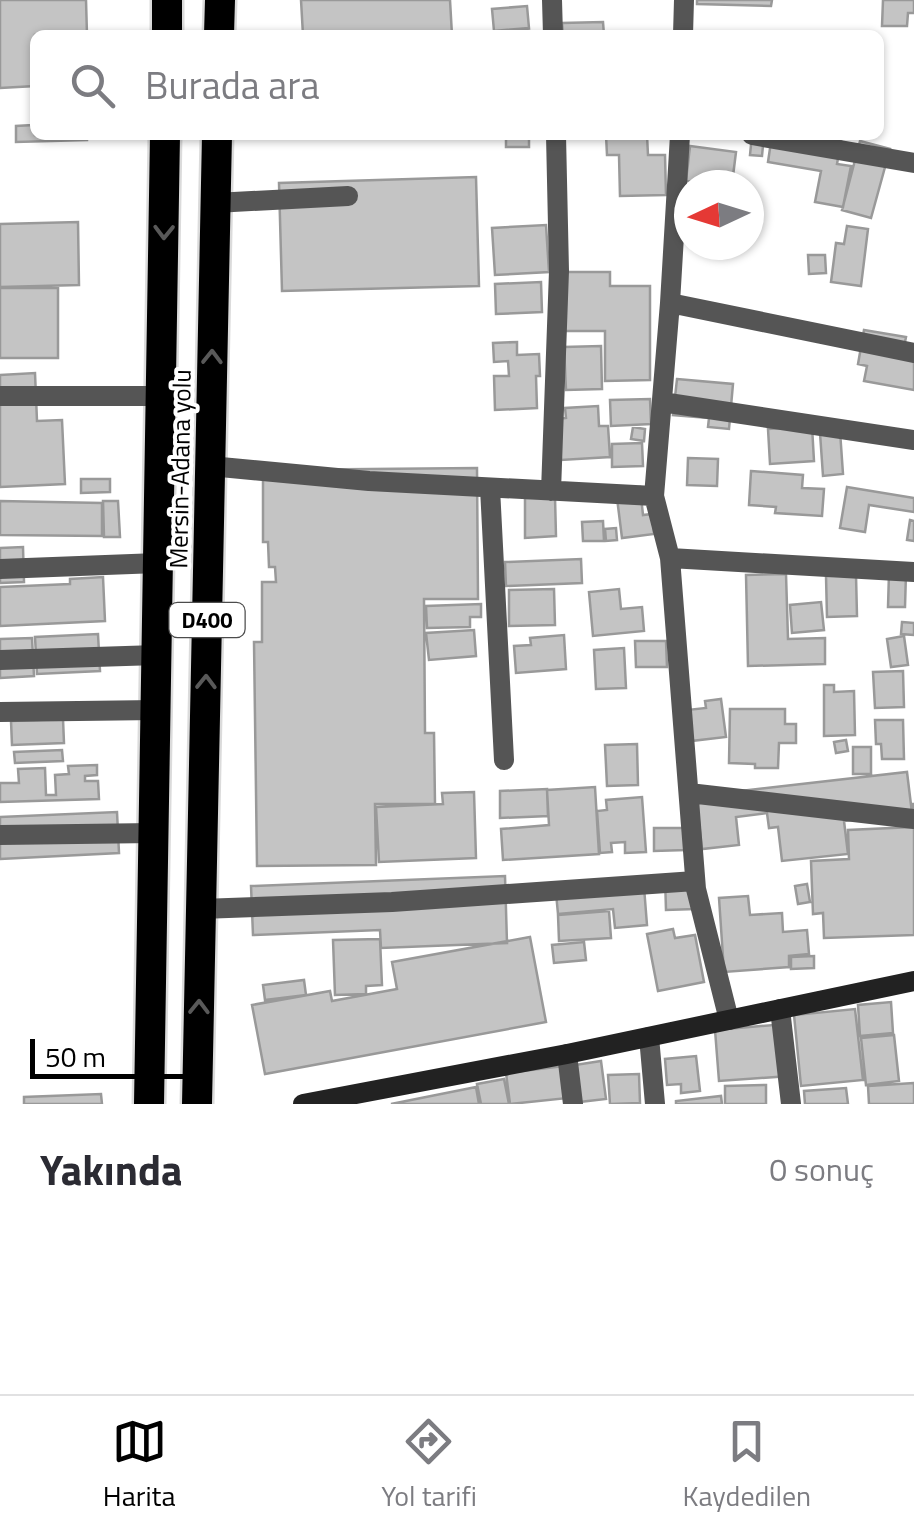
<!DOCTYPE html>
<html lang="tr">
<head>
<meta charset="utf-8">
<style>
  :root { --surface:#fff; --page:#f2f2f3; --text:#2b2b33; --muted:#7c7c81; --line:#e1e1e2; --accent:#000 }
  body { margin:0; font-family:"Titillium Web",sans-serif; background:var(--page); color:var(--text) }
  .compass { position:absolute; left:674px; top:170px; width:90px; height:90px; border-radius:50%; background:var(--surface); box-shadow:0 2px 8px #0004; rotate:266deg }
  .scale { position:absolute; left:30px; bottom:25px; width:168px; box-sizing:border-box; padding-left:10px; border:5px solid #000; border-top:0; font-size:28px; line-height:35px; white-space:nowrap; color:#000; -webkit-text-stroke:8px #fff; paint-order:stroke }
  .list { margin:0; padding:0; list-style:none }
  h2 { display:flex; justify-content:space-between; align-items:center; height:130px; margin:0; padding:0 40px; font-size:42px }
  h2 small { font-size:32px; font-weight:400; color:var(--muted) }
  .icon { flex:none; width:55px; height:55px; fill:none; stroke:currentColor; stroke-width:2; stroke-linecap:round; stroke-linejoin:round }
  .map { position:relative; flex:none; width:914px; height:1104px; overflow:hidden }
  .search { position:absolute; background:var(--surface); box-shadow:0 2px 8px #0004; left:30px; right:30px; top:30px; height:110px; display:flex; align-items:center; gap:25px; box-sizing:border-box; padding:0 35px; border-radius:15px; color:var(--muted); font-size:38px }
  .sheet { height:290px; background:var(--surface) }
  nav { display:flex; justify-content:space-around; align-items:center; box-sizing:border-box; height:140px; border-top:2px solid var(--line); background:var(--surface); font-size:28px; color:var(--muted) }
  nav a { display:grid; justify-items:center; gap:5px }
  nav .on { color:var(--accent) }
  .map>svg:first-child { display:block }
  .building { fill:#c4c4c4; stroke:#999; stroke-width:2.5 }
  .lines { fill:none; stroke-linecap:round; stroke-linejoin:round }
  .highway-casing { stroke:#dbdbdb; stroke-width:35 }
  .street { stroke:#555; stroke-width:20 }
  .secondary { stroke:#222; stroke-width:20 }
  .highway { stroke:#000; stroke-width:30 }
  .oneway { stroke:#595959 }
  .labels { text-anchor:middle; stroke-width:8; stroke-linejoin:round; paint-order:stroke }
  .shield { fill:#fff; stroke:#4c4c4c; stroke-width:2.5 }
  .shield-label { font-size:22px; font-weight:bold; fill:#000 }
  .street-label { font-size:25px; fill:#000; stroke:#fff }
</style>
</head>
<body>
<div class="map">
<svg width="914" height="1104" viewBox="0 0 914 1104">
  <rect width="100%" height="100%" fill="#fff"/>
  <path class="building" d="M0,0H86L87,35H35V86L0,88Z
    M301,0H450L452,35H303Z
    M697,0H772L771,6L697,4Z
    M883,0H914V13H908L907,26H882Z
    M527,6L529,28L494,31L492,9Z
    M603,22L604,35H563L562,23Z
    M529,29L530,35H502V32Z
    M33,118H35V135H87V140L16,142V126L33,125Z
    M506,135H529V147H506Z
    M606,135H647L648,155H665L666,195L620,196L619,155H607Z
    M752,135H764L762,156L750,155Z
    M772,135H842L837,164L851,166L843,207L815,202L821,171L768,162Z
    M860,141L890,149L871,218L842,210Z
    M690,146L736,152L732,184L736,185H693L694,182L686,181Z
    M476,177L479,286L282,291L279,183Z
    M78,222L79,285L0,287V224Z
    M546,225L549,272L495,275L492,228Z
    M847,226L868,229L861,286L831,282L836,243L844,244Z
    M808,255H825L826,273L809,274Z
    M559,272H610V286H650V380L605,381V331H560Z
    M541,282L542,312L496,314L495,284Z
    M0,288H58V358H0Z
    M864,330L906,337L904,347L914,349V390L864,381L867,366L858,364Z
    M517,342V355L539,354L540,376H536L537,408L495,410L494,376H509L508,361L494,362L493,343Z
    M601,346L602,389L566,390L564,347Z
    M35,373L37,421L62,420L65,484L0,487V375Z
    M677,379L733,384L729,429L708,427L709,418L673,415Z
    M650,399L651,424L611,426L610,400Z
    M598,406L599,426H608L610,457L561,460L558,419L566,418L565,408Z
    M812,426L814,461L770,464L768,429Z
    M633,427L645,429L644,441L631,439Z
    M840,431L843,474L823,476L820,433Z
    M642,443L643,466L612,467V444Z
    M688,458L718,459L717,486L687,485Z
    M477,468L478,599H424L425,733H434L435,804H375L376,865L257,866L254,642H262V582H276L275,567H269L268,542H263V470Z
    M751,471L803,475L802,488L824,489L822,516L775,513L776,507L749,505Z
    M81,479H110V492L81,493Z
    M640,487L643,515L652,514L654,534L622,538L616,490Z
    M847,487L914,498V512L869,505L865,532L840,528Z
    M555,497L556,536L525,538V498Z
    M0,501L102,503V536L0,535Z
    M103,501H118L120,537H104Z
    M910,520L914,521V541L907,540Z
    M603,521L604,541H583L582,522Z
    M616,528L617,540L606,541L605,529Z
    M23,547L24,582L0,583V548Z
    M581,559L582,583L506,586L505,562Z
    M889,573H906L905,607H888Z
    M786,574L788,639L825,638V664L748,666L746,575Z
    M856,575L857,616L827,617L826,576Z
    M103,577L105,621L0,626V587L70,584V579Z
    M554,589L555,625L509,626V590Z
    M619,589L621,609L642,607L644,631L593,636L589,592Z
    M821,602L824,630L792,633L790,605Z
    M481,604V617H470V627L427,628L426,606Z
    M902,622L914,623V635L901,634Z
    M474,630L476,656L429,660L426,633Z
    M98,634L100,671L37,674L35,637Z
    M564,635L566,669L516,673L514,646L531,645L530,638Z
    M904,636L908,665L891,667L887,639Z
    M32,638L34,676L0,678V639Z
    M635,641H666L667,667H636Z
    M624,648L626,688L596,689L594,650Z
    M903,671L904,707L875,708L873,672Z
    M824,685H834V692L854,691L855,735L824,736Z
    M721,699L726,737L691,741L687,710L706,708L705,701Z
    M730,709H785V724H796V743H779L778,768H755V764L729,763Z
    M63,719L64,743L12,745L11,721Z
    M875,720H903L904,759H882L881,744H876Z
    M846,740L848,751L836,753L834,742Z
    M637,744L638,785L607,786L605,745Z
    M853,747H871V774H853Z
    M62,750L63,761L15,763L14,752Z
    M97,765V775L85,776V781H98L99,799L0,802V783H19L18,769L45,768L46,795H56L55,775L69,774L68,766Z
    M907,772L912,813L844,821L848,854L782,861L778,827L769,828L767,813L736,817L739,845L702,849L696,796Z
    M595,787L599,854L503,860L501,829L549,825L547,790Z
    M547,789L548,816L500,818V791Z
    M474,792L476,858L379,862L376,807L443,804L442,793Z
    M642,797L646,852L625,853V842L611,843L612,852L600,853L597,811L607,810L606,800Z
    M912,804H914V935L824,938L823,913L813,914L811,861L849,859L848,830L913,827Z
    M117,812L119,853L0,859V817Z
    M654,828H686V850L654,851Z
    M505,876L507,943L381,948L380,930L253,935L251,886Z
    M665,877H694L695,909L666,910Z
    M807,884L810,902L798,904L795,886Z
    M644,887L647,925L615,928L613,909L558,914L556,893Z
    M748,896L750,915L782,913L783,932L807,930L809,954L789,956V967L724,972L719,898Z
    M609,911L611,938L559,941L558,915Z
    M673,929L675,938L695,935L704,982L658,991L647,934Z
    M530,937L546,1022L265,1074L252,1005L330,991L332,1001L397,989L392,962Z
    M380,939L382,985L366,986V994L335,995L333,940Z
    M584,942L586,960L554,963L552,945Z
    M814,956V968L791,969V957Z
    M304,980L306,995L265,1000L263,985Z
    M891,1002L893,1033L860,1036L858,1005Z
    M855,1009L863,1080L801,1086L794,1015Z
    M786,1024L789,1076L719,1081L715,1030Z
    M894,1035L899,1081L866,1085L861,1038Z
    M696,1056L700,1091L681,1093V1084L667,1085L665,1059Z
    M601,1061L606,1099L579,1102L575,1065Z
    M564,1066L568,1098L510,1104L506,1073Z
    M639,1074L640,1103L610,1104L608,1075Z
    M504,1079L509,1104H481L477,1084Z
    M914,1083V1104H869L868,1086Z
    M766,1085V1104H725V1086Z
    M476,1087L479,1104H391Z
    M846,1088L848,1104H805L804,1091Z
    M101,1094L102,1104H24V1097Z
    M721,1096L722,1104H676V1101Z"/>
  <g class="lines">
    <defs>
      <path id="highway" d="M167,35V0
        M219,35L220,0
        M149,1104L165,135
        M197,1104L217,135"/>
    </defs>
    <use href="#highway" class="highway-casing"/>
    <path class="street" d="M552,0L553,35
      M683,35L684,0
      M680,135L670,303L654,496L670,558L696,889L729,1020
      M752,135L914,163
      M215,203L348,196
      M670,303L914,353
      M0,396H161
      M662,402L914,440
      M210,466L369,481L654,496
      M490,488L504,760
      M551,491L559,271L556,135
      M670,558L914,572
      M0,569L158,563
      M0,660L157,655
      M0,712L156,710
      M689,793L914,819
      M0,835L154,833
      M201,909L392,902L695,881
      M780,1009L791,1104
      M649,1037L655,1104
      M567,1054L573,1104"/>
    <path class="secondary" d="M303,1104L567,1054L914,981"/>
    <use href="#highway" class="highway"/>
  </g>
  <defs><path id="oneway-chevron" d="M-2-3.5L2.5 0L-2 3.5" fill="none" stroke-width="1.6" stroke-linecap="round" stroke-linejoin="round" transform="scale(2.5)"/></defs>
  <g class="oneway">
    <use href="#oneway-chevron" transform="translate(164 232) rotate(91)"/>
    <use href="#oneway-chevron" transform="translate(212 357) rotate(-89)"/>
    <use href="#oneway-chevron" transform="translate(206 682) rotate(-89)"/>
    <use href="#oneway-chevron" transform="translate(199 1007) rotate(-89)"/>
  </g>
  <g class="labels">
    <rect class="shield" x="169.5" y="603" width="75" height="34" rx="8"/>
    <g class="shield-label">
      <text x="207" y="628">D400</text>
    </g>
    <g class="street-label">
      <text transform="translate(180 469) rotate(-89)" y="9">Mersin-Adana yolu</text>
    </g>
  </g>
</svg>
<svg class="compass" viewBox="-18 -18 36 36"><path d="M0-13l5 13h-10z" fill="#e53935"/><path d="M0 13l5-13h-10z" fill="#7c7c81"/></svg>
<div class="scale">50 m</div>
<div class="search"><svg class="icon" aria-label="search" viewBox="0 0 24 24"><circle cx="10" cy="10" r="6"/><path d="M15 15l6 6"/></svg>Burada ara</div>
</div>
<section class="sheet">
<h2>Yakında<small>0 sonuç</small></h2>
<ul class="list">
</ul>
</section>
<nav>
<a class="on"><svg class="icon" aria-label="map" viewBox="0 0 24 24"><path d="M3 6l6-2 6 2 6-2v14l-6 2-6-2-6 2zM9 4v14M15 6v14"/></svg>Harita</a>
<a><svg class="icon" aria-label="directions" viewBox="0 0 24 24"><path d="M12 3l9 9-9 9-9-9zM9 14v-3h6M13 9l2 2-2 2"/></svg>Yol tarifi</a>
<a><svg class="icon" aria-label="saved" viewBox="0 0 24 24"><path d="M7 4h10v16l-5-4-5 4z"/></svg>Kaydedilen</a>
</nav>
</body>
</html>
